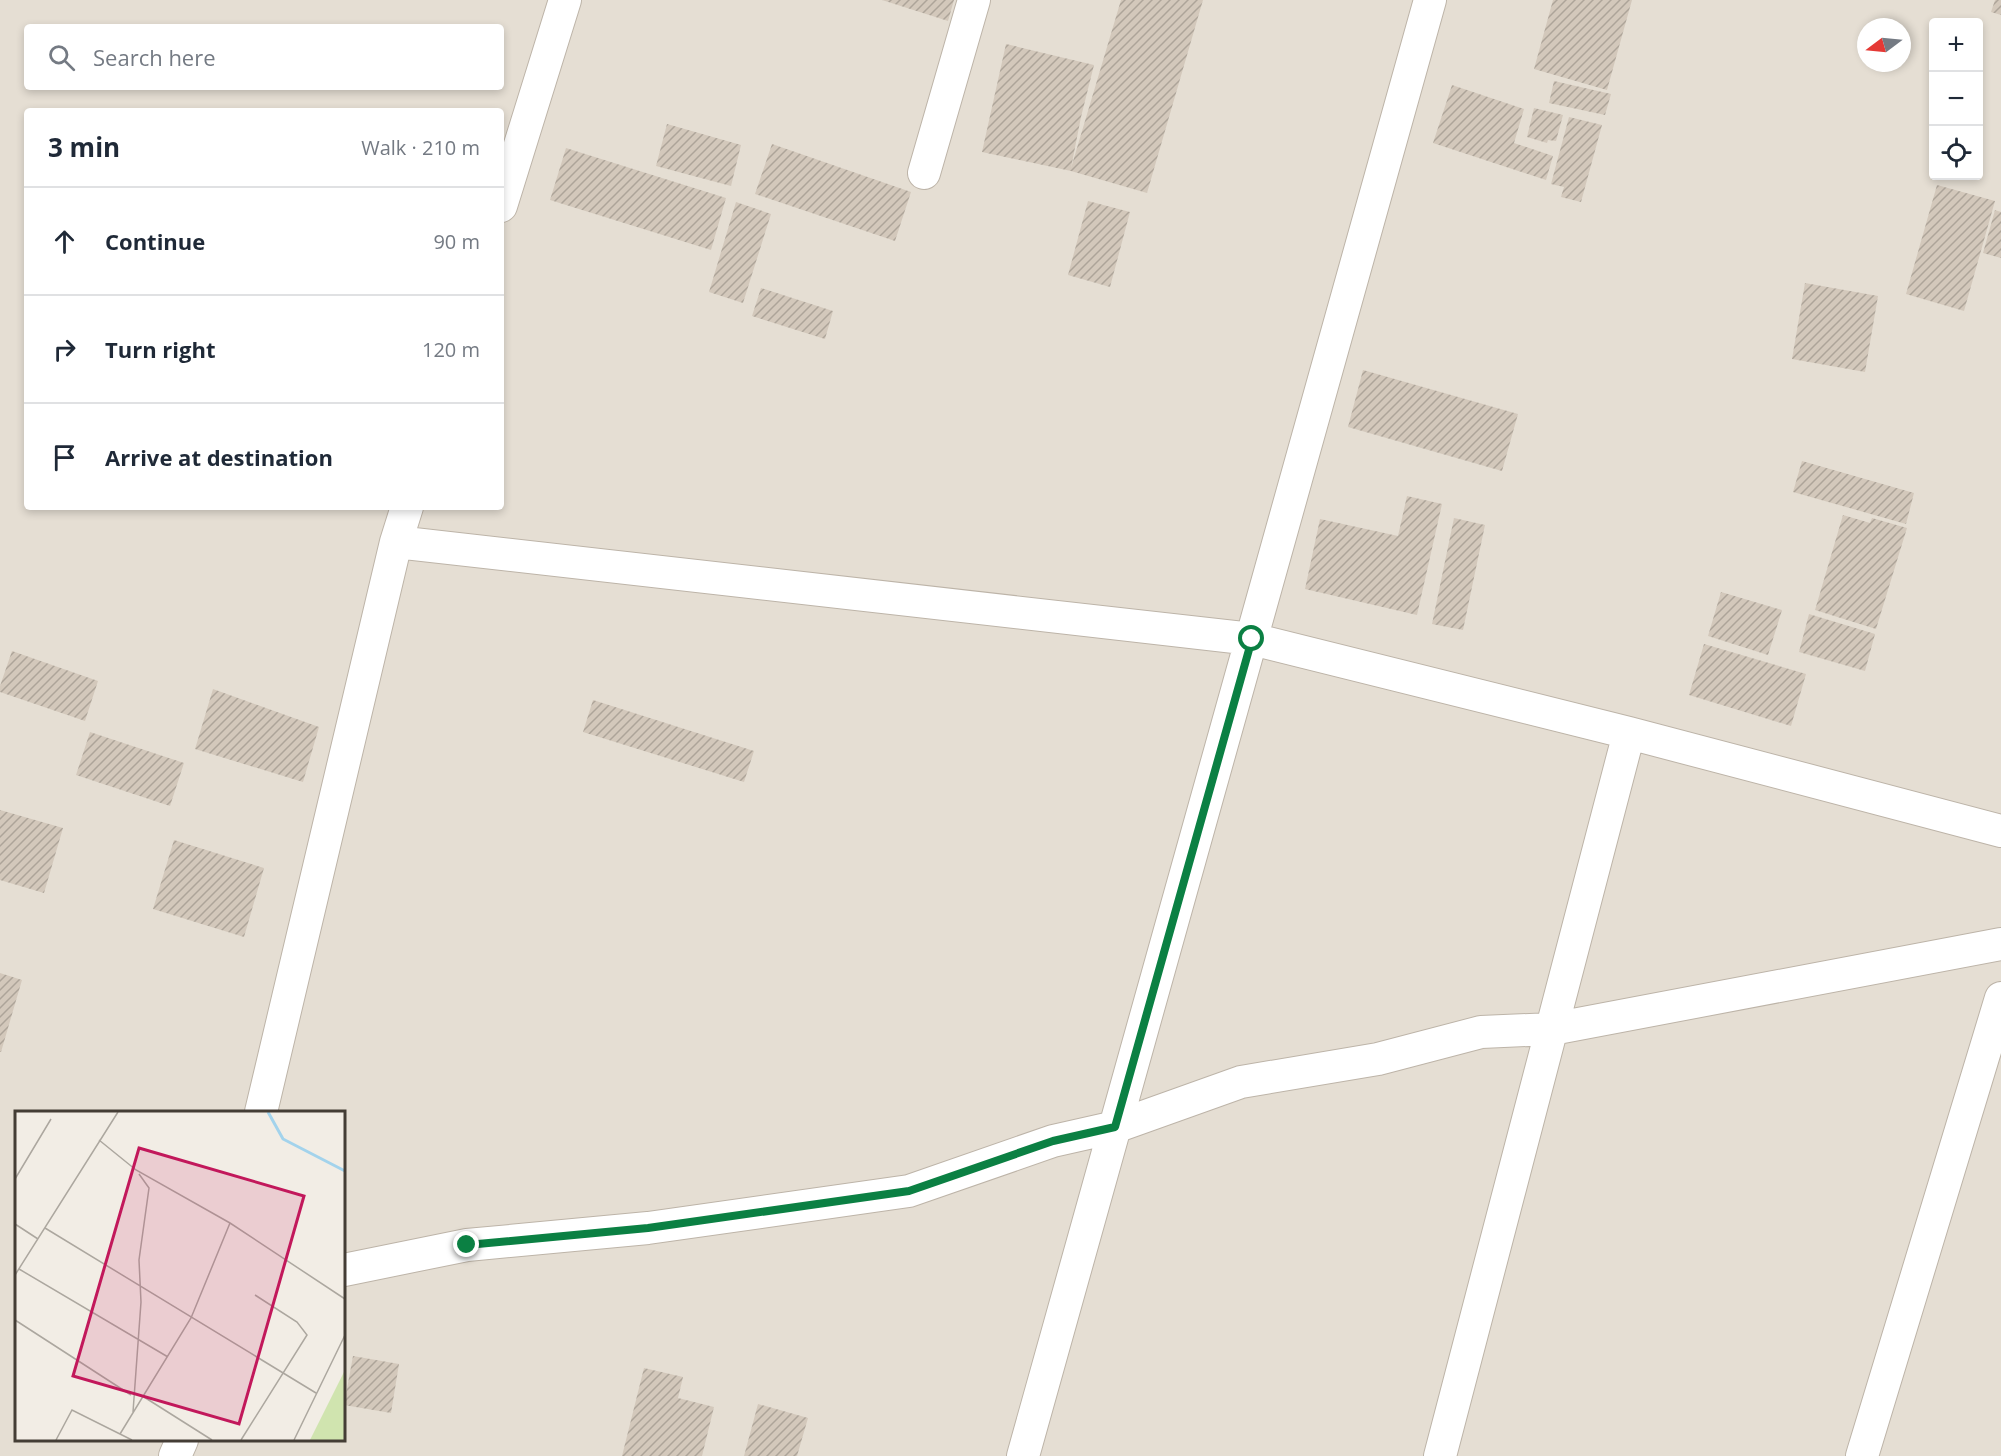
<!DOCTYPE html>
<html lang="en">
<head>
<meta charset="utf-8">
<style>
  :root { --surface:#fff; --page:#f2f2f3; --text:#1f2937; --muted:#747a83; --line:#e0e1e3 }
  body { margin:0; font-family:"Open Sans",sans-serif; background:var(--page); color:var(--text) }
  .controls { position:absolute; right:18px; top:18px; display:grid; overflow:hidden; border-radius:6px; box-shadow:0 3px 9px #0003 }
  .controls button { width:54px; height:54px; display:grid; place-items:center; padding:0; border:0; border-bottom:2px solid var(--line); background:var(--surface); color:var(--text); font:30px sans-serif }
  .compass { position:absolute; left:1857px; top:18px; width:54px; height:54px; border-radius:50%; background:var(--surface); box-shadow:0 3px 9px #0003; rotate:254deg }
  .stop { position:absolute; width:18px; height:18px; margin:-14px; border:4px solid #0b8043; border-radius:50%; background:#fff }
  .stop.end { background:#0b8043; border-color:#fff; box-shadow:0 2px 6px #0008 }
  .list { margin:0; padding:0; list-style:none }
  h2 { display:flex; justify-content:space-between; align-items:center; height:78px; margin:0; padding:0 24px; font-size:26px }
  h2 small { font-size:20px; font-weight:400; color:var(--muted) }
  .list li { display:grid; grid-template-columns:39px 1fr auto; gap:18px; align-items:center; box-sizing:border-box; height:108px; padding:0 24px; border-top:2px solid var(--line) }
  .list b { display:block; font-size:22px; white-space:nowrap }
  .list em { font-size:20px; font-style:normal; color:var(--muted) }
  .icon { flex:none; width:33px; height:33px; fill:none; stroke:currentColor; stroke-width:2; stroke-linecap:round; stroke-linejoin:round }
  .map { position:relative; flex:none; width:2001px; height:1456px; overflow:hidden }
  .search { position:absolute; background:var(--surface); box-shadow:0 3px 9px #0003; left:24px; top:24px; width:480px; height:66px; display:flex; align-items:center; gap:15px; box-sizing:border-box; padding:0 21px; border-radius:6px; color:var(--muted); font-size:22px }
  .panel { position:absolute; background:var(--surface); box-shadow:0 3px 9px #0003; left:24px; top:108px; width:480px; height:402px; border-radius:6px }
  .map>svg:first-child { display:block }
  .residential { fill:#e5ded3; fill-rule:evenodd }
  .building { fill:url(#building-hatch) }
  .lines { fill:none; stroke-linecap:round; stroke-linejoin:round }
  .street-casing { stroke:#bdb4a8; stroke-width:34 }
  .street { stroke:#fff; stroke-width:32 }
  .route { stroke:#0b8043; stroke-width:8 }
  .inset-river { fill:none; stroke:#a3d3ec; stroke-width:3 }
  .inset-road { fill:none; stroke:#aca79f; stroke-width:1.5 }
  .view { fill:#c2185b; fill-opacity:0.15; stroke:#c2185b; stroke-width:3 }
  .inset-edge { fill:none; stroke:#443d35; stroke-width:3 }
</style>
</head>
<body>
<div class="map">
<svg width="2001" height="1456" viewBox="0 0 2001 1456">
  <defs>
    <pattern id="building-hatch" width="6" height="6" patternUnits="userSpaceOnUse" patternTransform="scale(1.5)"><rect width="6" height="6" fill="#d3c8bb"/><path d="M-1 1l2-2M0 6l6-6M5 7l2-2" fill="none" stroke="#ada499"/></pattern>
  </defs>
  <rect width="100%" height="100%" fill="#f2ede5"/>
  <path class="residential" d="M0,0H2001V1456H0ZM1934,22H1978V176H1934ZM27,27H501V87H27ZM1866,27H1902V63H1866ZM27,111H501V507H27ZM16,1112H344V1440H16Z"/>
  <path class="building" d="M882,0H954L948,21Z
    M1121,0H1203L1147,193L1071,171L982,152L1006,44L1094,65L1081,117L1071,168Z
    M1553,0H1632L1607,90L1534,69Z
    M1995,0H2001V15L1991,12Z
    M1554,81L1611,94L1605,115L1549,103Z
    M1452,85L1524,109L1514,143L1553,156L1546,180L1433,143Z
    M1534,108L1563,115L1556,141L1548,140L1547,143L1527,137Z
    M1569,117L1602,125L1581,202L1561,197L1564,187L1551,184Z
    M667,124L741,145L731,186L656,166Z
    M772,144L911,192L895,241L755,194Z
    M566,148L726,198L711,250L550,200Z
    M1937,185L1995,201L1964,311L1906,294Z
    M1088,201L1130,212L1110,287L1068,275Z
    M736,202L771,214L743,303L709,292Z
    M1995,210L2001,212V258L1983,253Z
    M1805,283L1878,296L1865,372L1792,359Z
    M761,288L833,311L825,339L752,316Z
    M1363,370L1518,414L1502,471L1348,427Z
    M1802,461L1914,493L1906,524L1793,492Z
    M1407,496L1442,504L1417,615L1305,589L1320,519L1398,536Z
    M1843,515L1870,523L1872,518L1907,528L1876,629L1815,610Z
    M1454,518L1485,525L1463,630L1432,624Z
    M1721,592L1782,610L1768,655L1708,636Z
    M1809,614L1875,634L1865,671L1799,652Z
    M1704,644L1806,674L1791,726L1689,695Z
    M12,651L98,681L85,721L0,692V686Z
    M213,689L319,727L303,782L195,749Z
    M593,700L754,751L744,782L583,732Z
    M90,732L184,763L170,806L76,775Z
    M0,810L63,828L44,893L0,880Z
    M174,840L264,868L244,937L153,909Z
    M0,973L22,980L1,1052H0Z
    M353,1356L399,1364L391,1413L344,1405Z
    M644,1368L683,1377L678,1398L714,1407L702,1456H622Z
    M758,1404L808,1418L797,1456H744Z"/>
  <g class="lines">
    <defs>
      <path id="street" d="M924,173L974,0
        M501,206L565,0
        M396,542L1252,639L1629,733L2001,831
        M261,1112L396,542L407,507
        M344,1270L467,1245L648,1228L909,1191L1053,1141L1115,1127L1241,1082L1378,1059L1481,1032L1552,1029L2001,944
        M175,1456L182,1440
        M1023,1456L1430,0
        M1440,1456L1629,733
        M1862,1456L2001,998"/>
    </defs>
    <use href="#street" class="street-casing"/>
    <use href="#street" class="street"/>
  </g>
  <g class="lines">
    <path class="route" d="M467,1245L648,1228L909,1191L1053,1141L1115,1127L1252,639"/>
  </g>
  <g transform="translate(15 1111)">
    <rect width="330" height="330" fill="#f2ede5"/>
    <path d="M330,259V329H295Z" fill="#d0e4af"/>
    <path class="inset-river" d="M253,1L268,28L330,60"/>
    <path class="inset-road" d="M84,29L121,59L215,112L330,188M0,68L36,8M0,113L23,128M30,117L301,282M4,158L153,246M0,164L103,1M0,209L116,284M129,286L197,329M118,301L126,191L124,149L134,77L124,63M105,323L176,207L215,112M41,329L57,299L117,329M226,329L292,224L282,211L240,184M279,329L330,224"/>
    <path class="view" d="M124,37L289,85L224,313L58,265Z"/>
    <rect width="330" height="330" class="inset-edge"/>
  </g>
</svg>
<div class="controls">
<button>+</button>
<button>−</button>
<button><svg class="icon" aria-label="locate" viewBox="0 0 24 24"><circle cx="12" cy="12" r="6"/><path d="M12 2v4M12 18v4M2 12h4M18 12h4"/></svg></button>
</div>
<svg class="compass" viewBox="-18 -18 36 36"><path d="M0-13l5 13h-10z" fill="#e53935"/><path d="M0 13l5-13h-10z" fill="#747a83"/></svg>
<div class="stop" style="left:1252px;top:639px"></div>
<div class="stop end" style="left:467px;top:1245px"></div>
<div class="search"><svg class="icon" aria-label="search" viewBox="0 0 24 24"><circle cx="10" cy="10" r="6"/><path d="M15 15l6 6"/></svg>Search here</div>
<section class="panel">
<h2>3 min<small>Walk · 210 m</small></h2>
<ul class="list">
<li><svg class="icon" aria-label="ahead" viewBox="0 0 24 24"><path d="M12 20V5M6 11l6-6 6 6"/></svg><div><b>Continue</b></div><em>90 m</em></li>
<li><svg class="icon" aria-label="right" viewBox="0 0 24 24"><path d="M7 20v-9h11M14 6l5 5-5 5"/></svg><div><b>Turn right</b></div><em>120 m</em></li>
<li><svg class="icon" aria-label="arrive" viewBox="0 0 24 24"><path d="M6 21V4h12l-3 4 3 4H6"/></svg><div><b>Arrive at destination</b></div></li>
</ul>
</section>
</div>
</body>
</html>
